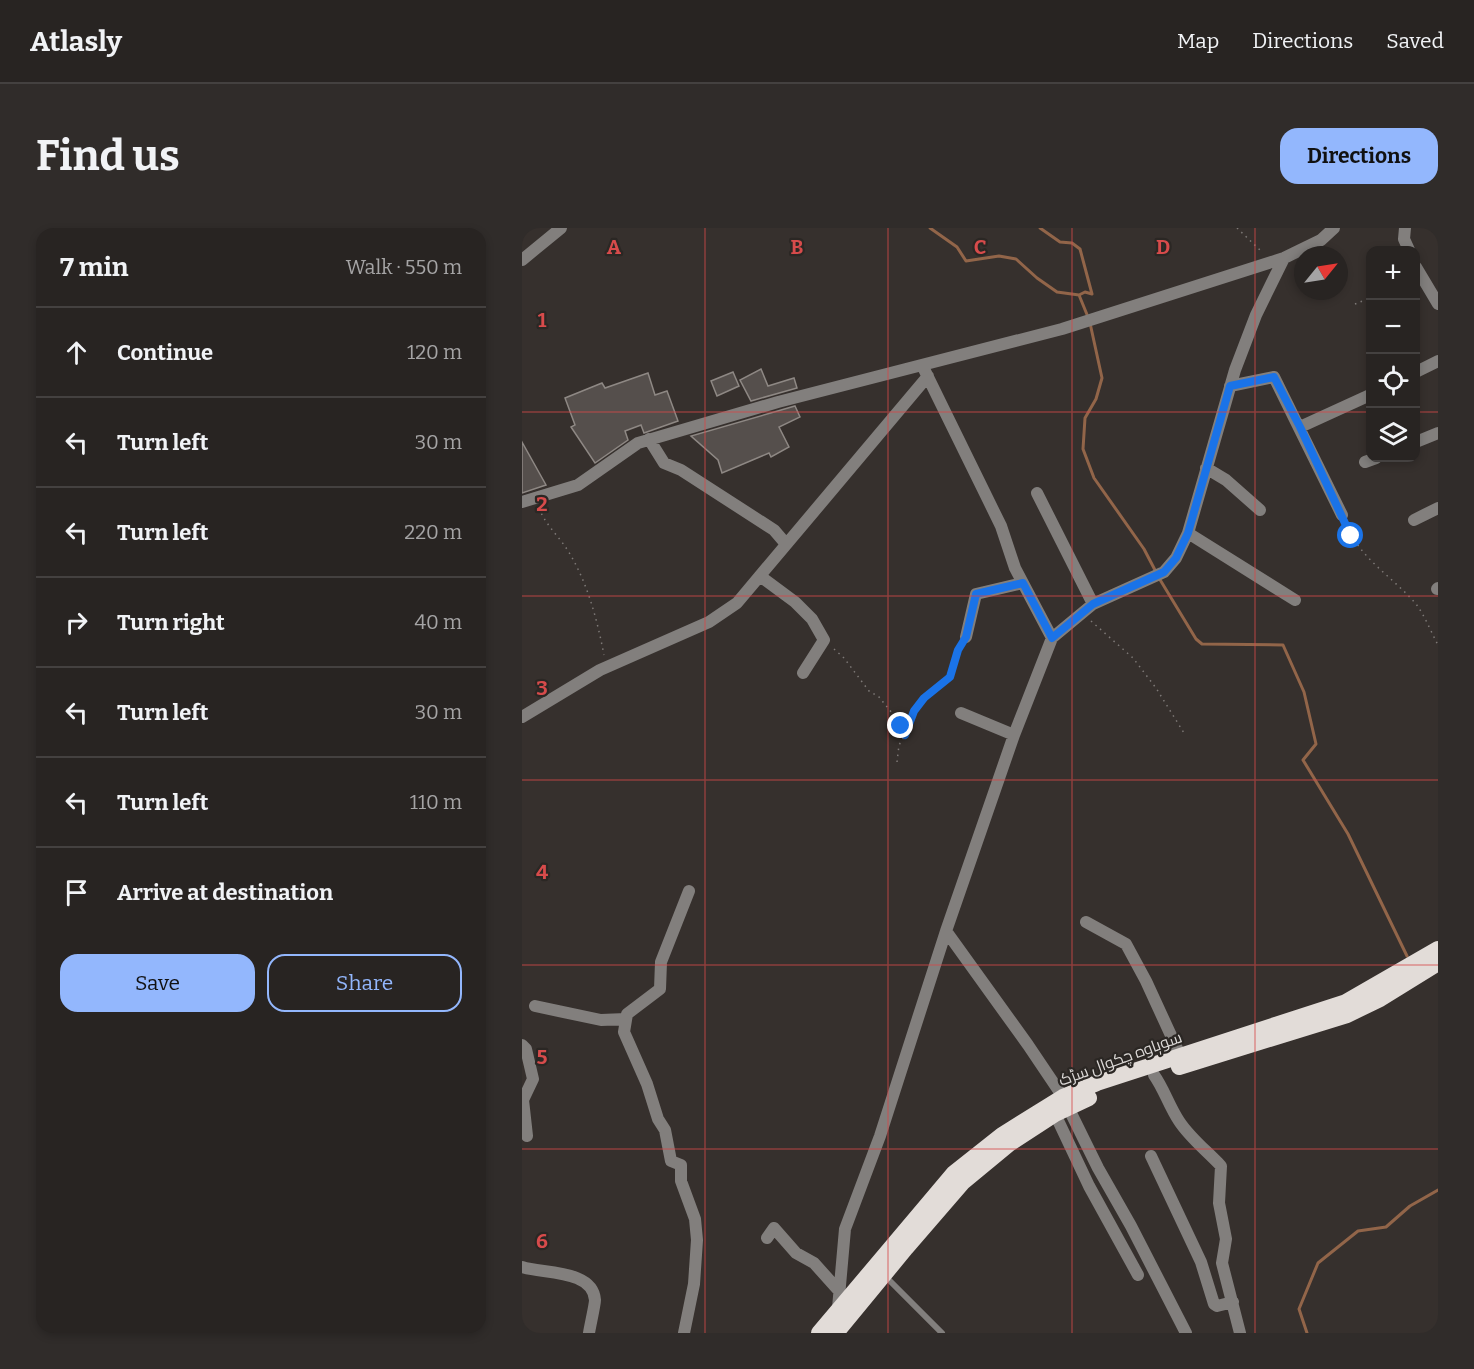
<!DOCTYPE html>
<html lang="en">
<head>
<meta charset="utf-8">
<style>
  :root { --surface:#282422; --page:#302c2a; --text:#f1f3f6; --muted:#a5a4a5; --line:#444140; --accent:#93b7fd }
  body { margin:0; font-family:Bitter,Cairo,serif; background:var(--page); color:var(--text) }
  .controls { position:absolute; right:18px; top:18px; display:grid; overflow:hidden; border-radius:12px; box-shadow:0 3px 9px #0003 }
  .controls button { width:54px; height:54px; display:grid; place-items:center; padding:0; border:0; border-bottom:2px solid var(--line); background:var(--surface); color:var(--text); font:30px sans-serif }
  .compass { position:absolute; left:772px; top:18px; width:54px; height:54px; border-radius:50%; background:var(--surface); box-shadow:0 3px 9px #0003; rotate:60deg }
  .stop { position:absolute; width:18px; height:18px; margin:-14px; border:4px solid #1a73e8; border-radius:50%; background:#fff }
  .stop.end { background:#1a73e8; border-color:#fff; box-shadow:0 2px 6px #0008 }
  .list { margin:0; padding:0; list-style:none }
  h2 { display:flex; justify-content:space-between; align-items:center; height:78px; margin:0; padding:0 24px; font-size:26px }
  h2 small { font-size:20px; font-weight:400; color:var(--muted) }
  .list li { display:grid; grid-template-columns:39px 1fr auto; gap:18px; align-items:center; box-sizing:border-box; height:90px; padding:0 24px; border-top:2px solid var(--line) }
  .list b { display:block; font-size:22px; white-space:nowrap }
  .list em { font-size:20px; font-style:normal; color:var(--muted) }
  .actions { display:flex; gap:12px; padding:18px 24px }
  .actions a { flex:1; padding:14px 0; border:2px solid var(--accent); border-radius:18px; text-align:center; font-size:21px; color:var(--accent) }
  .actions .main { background:var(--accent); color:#111 }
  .icon { flex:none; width:33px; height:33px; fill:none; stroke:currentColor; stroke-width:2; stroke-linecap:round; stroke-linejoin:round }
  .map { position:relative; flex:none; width:916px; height:1105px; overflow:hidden; border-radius:18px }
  header { display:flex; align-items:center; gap:36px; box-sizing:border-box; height:84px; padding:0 30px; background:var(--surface); border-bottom:2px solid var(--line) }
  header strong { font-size:28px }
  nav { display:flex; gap:33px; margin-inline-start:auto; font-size:21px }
  .intro { display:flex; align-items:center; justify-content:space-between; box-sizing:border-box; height:144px; padding:0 36px }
  h1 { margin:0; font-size:42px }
  .button { padding:15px 27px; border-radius:18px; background:var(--accent); color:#111; font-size:21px; font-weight:700 }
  main { display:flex; gap:36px; padding:0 36px }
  aside { flex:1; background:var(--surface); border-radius:18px; box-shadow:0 3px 9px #0003 }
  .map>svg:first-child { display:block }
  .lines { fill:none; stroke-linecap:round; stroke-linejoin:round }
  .stream { stroke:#926549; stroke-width:3 }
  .building { fill:#554f4c; stroke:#8e8884; stroke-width:1.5 }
  .path { stroke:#7e7977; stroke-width:1.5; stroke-dasharray:1.5 4.5; stroke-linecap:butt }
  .service { stroke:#827f7d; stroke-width:6 }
  .minor { stroke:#827f7d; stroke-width:12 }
  .trunk { stroke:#e2dcd8; stroke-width:16 }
  .route { stroke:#1a73e8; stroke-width:8 }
  .grid { fill:none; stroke:#d74b4b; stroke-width:1.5; stroke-opacity:0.55 }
  .labels { text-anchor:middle; stroke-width:4.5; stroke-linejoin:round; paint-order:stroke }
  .street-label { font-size:16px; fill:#dcd9d7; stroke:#2b2724 }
  .grid-label { font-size:20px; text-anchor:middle; font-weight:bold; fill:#d74b4b; stroke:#2b2724; stroke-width:4.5; stroke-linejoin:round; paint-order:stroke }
</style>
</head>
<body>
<header>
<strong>Atlasly</strong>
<nav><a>Map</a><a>Directions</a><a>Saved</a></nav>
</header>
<div class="intro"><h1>Find us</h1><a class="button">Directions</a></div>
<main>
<aside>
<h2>7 min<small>Walk · 550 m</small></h2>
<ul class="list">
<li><svg class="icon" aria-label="ahead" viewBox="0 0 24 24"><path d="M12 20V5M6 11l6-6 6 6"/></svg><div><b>Continue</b></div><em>120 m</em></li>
<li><svg class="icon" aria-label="left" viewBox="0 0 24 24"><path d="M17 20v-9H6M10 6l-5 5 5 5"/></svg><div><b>Turn left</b></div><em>30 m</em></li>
<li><svg class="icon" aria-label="left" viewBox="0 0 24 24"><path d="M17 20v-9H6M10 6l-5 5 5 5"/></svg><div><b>Turn left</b></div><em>220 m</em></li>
<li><svg class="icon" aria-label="right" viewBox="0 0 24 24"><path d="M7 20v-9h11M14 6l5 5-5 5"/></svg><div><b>Turn right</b></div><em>40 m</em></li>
<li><svg class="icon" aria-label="left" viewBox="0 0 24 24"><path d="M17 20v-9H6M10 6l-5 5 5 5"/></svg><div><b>Turn left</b></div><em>30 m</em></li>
<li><svg class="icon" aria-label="left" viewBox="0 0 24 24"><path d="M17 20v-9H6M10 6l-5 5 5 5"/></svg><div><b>Turn left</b></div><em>110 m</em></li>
<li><svg class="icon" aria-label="arrive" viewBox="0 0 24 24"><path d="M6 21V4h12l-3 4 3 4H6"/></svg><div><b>Arrive at destination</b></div></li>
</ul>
<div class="actions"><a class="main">Save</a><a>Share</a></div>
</aside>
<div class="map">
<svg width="916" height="1105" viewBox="0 0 916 1105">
  <rect width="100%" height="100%" fill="#36302d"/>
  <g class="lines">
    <path class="stream" d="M408,0L435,19L444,33L477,28L494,31L515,50L535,64L557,67
      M518,0L538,14L550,15L558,21L570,66L563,64L557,67L566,89
      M568,95L580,150L574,171L563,190L561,221L572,250L622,321L634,344
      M637,350L674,411L680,416L761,417L782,464L794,516L781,532L826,606L885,728
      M785,1105L777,1081L796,1035L836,1003L864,999L888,978L916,962"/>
  </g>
  <path class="building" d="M239,141L246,158L272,150L275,160L229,173L218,152Z
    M211,144L217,158L195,168L189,153Z
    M126,145L133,167L145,163L156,193L122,205L119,197L103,203L106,212L73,235L49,199L53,197L43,170L80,155L83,160Z
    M273,178L278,189L257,199L267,219L249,229L247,225L200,245L196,232L169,208Z
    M0,214L24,257L0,265Z"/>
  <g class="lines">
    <path class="path" d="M715,0L740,24
      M833,76L848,70
      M17,280C24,298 38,309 48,326C66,357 75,391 82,427
      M824,296C838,331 871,349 894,376C903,388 909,404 916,417
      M569,393L611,430L634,460L662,505
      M312,421L322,430L347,463L357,469L370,485L383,506
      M375,534L377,517L385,504L392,483L402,470L427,449L438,420"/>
    <path class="service" d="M362,1047L420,1105"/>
    <path class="minor" d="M883,0L882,11L887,22
      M0,32L39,0
      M894,39L916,76
      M402,141L479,298L493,340L530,410
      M894,144L916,133
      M708,158L752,149L820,287
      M778,199L848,167
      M127,211L142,235L159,242L252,302L264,316
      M894,214L916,205
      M843,234L854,230
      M684,240L704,252L738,282
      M515,265L571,376
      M0,274L56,257L116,215L256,174L540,101L762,30L799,12L812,0
      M892,292L916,280
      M666,305L773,372
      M238,348L273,374L290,391L302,412L281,445
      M915,361L916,360
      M444,409L454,366L501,355
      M439,485L492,507
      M0,489L78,442L187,394L215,375L406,148
      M564,694L604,716L624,753L658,827
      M424,703L506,817L541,869L576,940L609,998L664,1105
      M13,778L79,792L104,791
      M0,817L4,821L11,851L1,872L5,908
      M632,847C642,861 647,878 657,893C668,910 685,923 699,938L697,975L704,1011L700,1035L718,1105
      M533,886L567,958L616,1047
      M629,928L679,1034L692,1076L695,1078L711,1074
      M245,1010L252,1000L274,1025L292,1035L318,1064
      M0,1039C20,1046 71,1041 73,1072C73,1077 68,1098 67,1105
      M316,1080L323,1001L358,908L424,703L492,507L530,410L571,376L642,344L654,330L666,305L713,142L734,87L762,30
      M162,1105L172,1056L175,1012L173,991L159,953V937L149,933L143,902L136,891L125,856L102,804L105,786L138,761L139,734L167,663"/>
    <path class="trunk" d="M657,839L825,787L858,771L916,735
      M297,1105L432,945L480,907L541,869L575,855L824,774L916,721
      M314,1105L384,1020L441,954L487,916L533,886L567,870"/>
  </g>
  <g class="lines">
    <path class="route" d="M379,498L383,507L392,483L402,470L428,449L436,422L444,409L454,366L501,355L530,410L571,376L642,344L654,330L666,305L708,158L752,149L778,199L829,308"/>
  </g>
  <path class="grid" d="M183,0V1105M366,0V1105M550,0V1105M733,0V1105M0,184H848M894,184H916M0,368H916M0,552H916M0,737H916M0,921H916"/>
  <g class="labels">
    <g class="street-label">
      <text transform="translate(598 830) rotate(-20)" y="6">سوہاوہ چکوال سڑک</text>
    </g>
  </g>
  <g class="grid-label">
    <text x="92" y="26">A</text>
    <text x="275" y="26">B</text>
    <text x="458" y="26">C</text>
    <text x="641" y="26">D</text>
    <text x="20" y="99">1</text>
    <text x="20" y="283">2</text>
    <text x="20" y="467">3</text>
    <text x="20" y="651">4</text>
    <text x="20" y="836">5</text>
    <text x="20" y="1020">6</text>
  </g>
</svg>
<div class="controls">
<button>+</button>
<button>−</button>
<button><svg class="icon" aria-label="locate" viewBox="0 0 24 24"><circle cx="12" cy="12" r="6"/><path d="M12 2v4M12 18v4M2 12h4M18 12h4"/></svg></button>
<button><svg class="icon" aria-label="layers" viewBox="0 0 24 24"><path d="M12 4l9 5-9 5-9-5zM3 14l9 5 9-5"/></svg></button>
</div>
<svg class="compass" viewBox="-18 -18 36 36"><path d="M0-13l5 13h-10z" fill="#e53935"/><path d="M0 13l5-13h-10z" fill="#a5a4a5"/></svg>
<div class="stop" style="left:829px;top:308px"></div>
<div class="stop end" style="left:379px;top:498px"></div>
</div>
</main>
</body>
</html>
